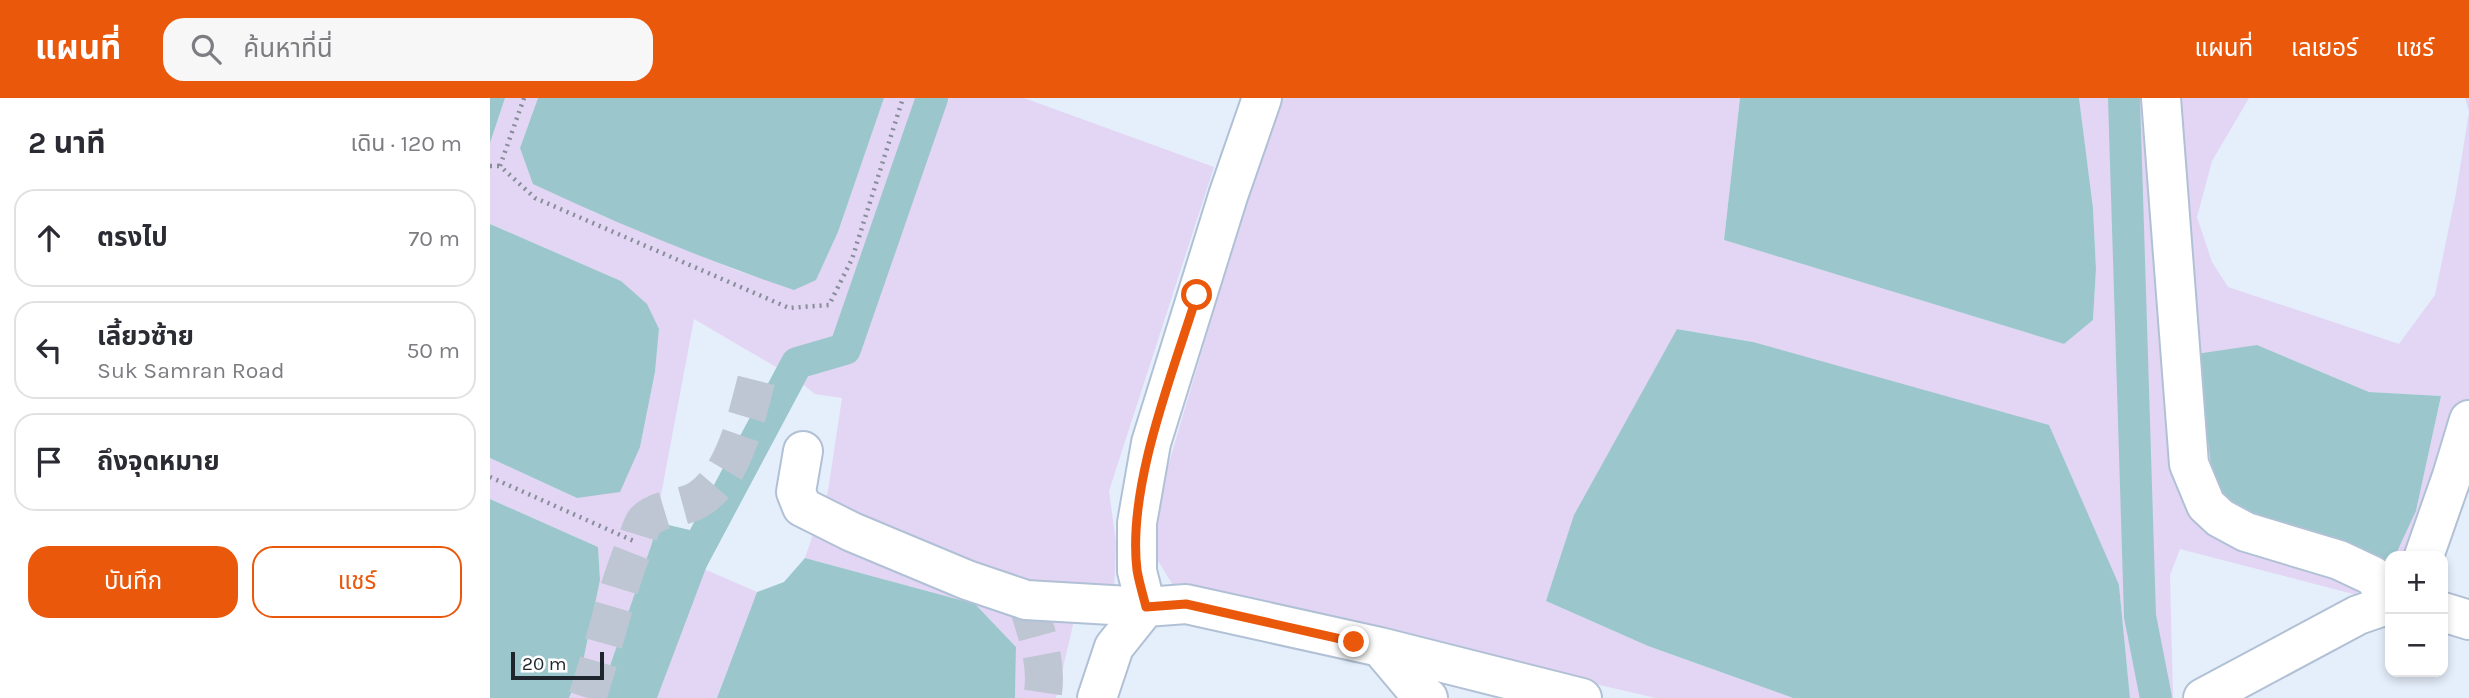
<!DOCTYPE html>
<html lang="th">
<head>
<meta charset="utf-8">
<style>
  :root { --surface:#fff; --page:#f7f7f7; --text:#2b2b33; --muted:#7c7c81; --line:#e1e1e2; --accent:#ea580c }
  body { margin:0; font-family:Karla,"Noto Sans Thai",sans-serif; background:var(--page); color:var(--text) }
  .controls { position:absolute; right:21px; bottom:21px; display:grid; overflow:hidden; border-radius:14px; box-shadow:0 4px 10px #0003 }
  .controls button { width:63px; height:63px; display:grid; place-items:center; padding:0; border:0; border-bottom:2px solid var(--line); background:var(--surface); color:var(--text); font:35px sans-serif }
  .scale { position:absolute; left:21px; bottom:18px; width:93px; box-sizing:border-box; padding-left:7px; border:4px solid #1f252d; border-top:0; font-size:19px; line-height:24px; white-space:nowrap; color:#1f252d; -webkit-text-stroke:5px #fff; paint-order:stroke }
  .stop { position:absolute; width:21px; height:21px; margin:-16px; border:5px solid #ea580c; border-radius:50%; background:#fff }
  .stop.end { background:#ea580c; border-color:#fff; box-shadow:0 2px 7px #0008 }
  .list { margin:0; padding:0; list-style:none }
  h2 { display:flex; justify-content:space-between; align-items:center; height:91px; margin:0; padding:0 28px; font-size:30px }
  h2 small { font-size:23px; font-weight:400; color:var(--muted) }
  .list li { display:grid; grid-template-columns:46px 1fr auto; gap:21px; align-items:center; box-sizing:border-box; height:98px; margin:0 14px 14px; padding:0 14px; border:2px solid var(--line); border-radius:21px }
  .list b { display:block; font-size:26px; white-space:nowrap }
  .list p { margin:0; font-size:23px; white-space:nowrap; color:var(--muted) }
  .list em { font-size:23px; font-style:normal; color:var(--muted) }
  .actions { display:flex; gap:14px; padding:21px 28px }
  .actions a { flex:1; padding:16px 0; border:2px solid var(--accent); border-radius:21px; text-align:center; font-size:24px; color:var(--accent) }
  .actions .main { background:var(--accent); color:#fff }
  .icon { flex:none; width:38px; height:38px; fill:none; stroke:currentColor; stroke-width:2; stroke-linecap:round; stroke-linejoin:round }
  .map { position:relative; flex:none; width:1979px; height:600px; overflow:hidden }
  header { display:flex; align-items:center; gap:42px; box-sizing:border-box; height:98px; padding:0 35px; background:var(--accent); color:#fff }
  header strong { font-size:33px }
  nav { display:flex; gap:38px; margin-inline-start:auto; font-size:24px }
  .search { width:490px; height:63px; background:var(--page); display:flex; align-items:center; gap:18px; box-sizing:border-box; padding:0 24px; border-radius:21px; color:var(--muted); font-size:26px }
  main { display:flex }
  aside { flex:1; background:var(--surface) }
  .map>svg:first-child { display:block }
  .green { fill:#e3d5f4 }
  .water { fill:#9bc7cc }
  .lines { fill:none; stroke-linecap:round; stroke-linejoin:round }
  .canal { stroke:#9bc7cc; stroke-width:32 }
  .minor-tunnel { stroke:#bdc6d2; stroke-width:38; stroke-dasharray:38 19; stroke-linecap:butt }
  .minor-casing { stroke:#b1c1d5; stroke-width:42 }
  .path { stroke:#878e99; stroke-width:4.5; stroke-dasharray:2 5; stroke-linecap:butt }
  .minor { stroke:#fff; stroke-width:38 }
  .route { stroke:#ea580c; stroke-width:9 }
</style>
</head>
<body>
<header>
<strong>แผนที่</strong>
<div class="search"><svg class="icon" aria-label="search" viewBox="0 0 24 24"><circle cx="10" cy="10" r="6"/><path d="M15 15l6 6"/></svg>ค้นหาที่นี่</div>
<nav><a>แผนที่</a><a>เลเยอร์</a><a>แชร์</a></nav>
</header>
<main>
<aside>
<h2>2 นาที<small>เดิน · 120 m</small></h2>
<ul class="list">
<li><svg class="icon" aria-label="ahead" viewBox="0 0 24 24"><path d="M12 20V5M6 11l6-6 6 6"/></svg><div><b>ตรงไป</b></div><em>70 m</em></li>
<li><svg class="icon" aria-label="left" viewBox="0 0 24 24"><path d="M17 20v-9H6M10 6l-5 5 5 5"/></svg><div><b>เลี้ยวซ้าย</b><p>Suk Samran Road</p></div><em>50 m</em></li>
<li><svg class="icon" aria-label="arrive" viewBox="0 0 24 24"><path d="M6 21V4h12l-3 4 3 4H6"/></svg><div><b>ถึงจุดหมาย</b></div></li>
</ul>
<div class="actions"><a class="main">บันทึก</a><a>แชร์</a></div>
</aside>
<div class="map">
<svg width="1979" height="600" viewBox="0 0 1979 600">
  <rect width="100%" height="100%" fill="#e5eefb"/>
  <path class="green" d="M15,0H48L30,50L102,113L248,173L304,191L326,181L348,134L394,0H433L343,245L365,252L455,0H534L724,69L619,393L626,444L623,523L585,518L566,600H525L526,549L485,506L315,460L338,393L352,300L325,296L305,280L204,221L162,445L109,600H79L91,573L110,482L108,449L0,401V360L87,400L150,349L165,274L169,231L131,183L0,126V45Z
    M790,0H1250L1234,142L1574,246L1603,222L1606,171L1603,110L1589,0H1759L1722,63L1707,119L1722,164L1738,189L1909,246L1945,197L1966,95L1979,14L1975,0H1979V374L1950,458H1905L1926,413L1951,298L1879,294L1767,247L1877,458L1867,497L1690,451L1680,477L1683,600H1640L1629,487L1263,244L1188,231L1056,503L1158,548L1303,600H1166L684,489L667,461L668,402L775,39Z
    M214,471L267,494L227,600H167Z"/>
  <path class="water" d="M0,0H15L0,45Z
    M48,0H394L348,134L326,182L304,192C215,162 128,126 43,86L30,50Z
    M1250,0H1589L1603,110L1606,171L1603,222L1574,246L1234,142Z
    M0,126L131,183L157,206L169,231L165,274L150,349L130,394L87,400L0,360Z
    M1187,231L1263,244L1559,327L1629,487L1640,600H1303L1158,548L1056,503L1084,417Z
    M1767,247L1879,294L1951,298L1926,413L1905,458H1900V462L1877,458L1743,417L1724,388L1706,256Z
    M0,401L108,449L110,482L91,573L79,600H0Z
    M166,424L204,433L222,454L167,600H109L162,445Z
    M315,460L485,506L526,549L525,600H227L267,494L294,484Z"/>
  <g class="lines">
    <path class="canal" d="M1634,0L1650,518L1666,600
      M193,479L307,265L355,251L442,0"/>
    <path class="minor-tunnel" d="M536,502C546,533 559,567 552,600
      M97,600C115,548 125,493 147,442C149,437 151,427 155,423C168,409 194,411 209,401C247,377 259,308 270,268"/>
    <defs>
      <path id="minor" d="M1671,0L1699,366L1716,407L1730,420L1756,434L1849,462L1883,478L1895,494L1896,506
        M313,353L306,394L312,409L362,434L477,482L536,502L656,509L647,473V425L661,345L738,98L772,0
        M1934,458L1962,378L1979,322
        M1953,514L1979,522
        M890,549L922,587L938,600
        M607,600L624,549L656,509L696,506L890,549L1092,600
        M1713,600L1868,517L1900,506"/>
    </defs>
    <use href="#minor" class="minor-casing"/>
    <path class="path" d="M34,0L10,68L45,100L299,210L339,207L362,161L413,0
      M0,68H10
      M0,379L146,444"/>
    <use href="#minor" class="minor"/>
  </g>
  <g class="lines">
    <path class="route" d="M707,197C682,277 637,389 647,472C649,484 653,497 656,509L696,506L864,544"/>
  </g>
</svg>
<div class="controls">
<button>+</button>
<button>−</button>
</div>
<div class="scale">20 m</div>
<div class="stop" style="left:707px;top:197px"></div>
<div class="stop end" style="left:864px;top:544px"></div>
</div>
</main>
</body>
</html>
